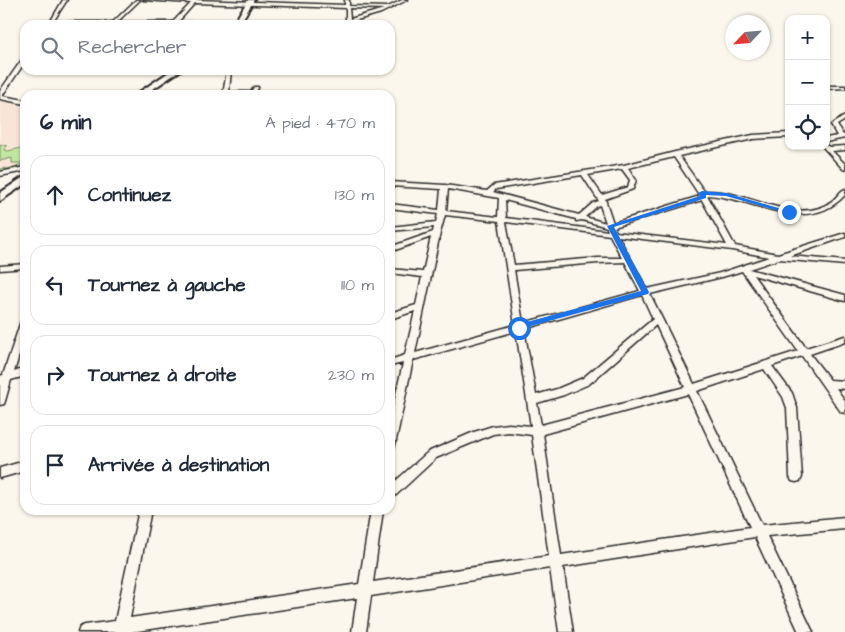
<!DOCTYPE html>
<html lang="fr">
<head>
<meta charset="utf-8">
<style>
  :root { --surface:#fff; --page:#f6f6f7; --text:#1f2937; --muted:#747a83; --line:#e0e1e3 }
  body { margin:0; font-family:"Architects Daughter",sans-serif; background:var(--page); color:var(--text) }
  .controls { position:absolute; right:15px; top:15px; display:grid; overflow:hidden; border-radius:10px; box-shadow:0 1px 4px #0004 }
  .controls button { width:45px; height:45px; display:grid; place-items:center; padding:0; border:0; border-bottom:1px solid var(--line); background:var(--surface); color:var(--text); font:25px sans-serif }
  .compass { position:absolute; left:725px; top:15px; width:45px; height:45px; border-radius:50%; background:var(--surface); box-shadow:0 1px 4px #0004; rotate:244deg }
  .stop { position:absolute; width:15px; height:15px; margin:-11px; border:4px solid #1a73e8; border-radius:50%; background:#fff }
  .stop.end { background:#1a73e8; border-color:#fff; box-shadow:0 1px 5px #0008 }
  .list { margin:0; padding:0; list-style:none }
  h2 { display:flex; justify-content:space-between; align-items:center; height:65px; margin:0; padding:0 20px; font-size:21px }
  h2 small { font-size:16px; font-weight:400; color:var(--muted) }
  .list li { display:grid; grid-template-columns:32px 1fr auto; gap:15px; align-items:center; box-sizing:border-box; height:80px; margin:0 10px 10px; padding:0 10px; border:1px solid var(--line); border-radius:15px }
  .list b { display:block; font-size:19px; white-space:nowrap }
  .list em { font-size:16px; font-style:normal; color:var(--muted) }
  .icon { flex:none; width:28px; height:28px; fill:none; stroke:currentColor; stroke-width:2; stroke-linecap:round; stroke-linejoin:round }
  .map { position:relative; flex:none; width:845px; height:632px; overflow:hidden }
  .search { position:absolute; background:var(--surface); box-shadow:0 1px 4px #0004; left:20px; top:20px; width:375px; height:55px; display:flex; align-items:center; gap:12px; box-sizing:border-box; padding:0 18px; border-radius:15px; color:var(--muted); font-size:19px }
  .panel { position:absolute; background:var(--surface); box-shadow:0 1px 4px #0004; left:20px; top:90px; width:375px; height:425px; border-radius:15px }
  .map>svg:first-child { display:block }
  .built { fill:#f8e5d7 }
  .green { fill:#c3e7a0; stroke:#778966 }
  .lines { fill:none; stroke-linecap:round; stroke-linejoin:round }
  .minor-casing { stroke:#2b2b2b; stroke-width:3 }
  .highway-casing { stroke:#2b2b2b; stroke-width:4 }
  .minor { fill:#fbf7ec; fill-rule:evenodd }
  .highway { fill:#fbf7ec; fill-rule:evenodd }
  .route { fill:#1a73e8 }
</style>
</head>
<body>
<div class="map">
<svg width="845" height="632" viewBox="0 0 845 632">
  <rect width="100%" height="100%" fill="#fbf7ec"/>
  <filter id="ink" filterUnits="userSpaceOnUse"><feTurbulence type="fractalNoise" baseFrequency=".02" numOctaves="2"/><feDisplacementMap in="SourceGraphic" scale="10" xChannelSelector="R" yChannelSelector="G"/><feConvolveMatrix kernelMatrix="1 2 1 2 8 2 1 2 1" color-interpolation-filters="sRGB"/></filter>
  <g filter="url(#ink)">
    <path class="built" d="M0,101L25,106V165L0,170Z"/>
    <path class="green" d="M0,144L7,146L4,150L8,151L25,147V168L0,174L2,168L8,169L25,163H12V158L0,161Z"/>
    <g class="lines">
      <defs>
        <path id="minor" d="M63,0H67L53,22H113L136,0H140L117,22H173L191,3L143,0H197L345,5V0H349V6L388,7L402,0H407L381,13L350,22L345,25L49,24ZM195,3L346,8V21L343,23L178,22ZM349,8L384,9L350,19Z
          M23,58H25V62L2,96L25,100V104L0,99V91Z
          M227,70H231L229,92H251L254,87H258V88L254,95H223Z
          M826,86H845V88L826,89Z
          M845,116V120L837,125L843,135L845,134V138L826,142V138L837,136L831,125L832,124Z
          M789,133V137L753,139L679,156L704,191C716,191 727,192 739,196C767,203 805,222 832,201C836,198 839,193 843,190L845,189V195C806,237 753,197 707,195L735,246L778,254L845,233V237L790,256L845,261V265L779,259L749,269L845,295V301L753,275L806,348L845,336V342L810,354L830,380L845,381V389L836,388L845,401V413L841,412L802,356L772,366L792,393L797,408L802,477L800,481L796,482L792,481L790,477L787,408L783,397L764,369L697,391L762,525L845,517V529L767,536L813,632H799L755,537L563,567L573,632H559L550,568L371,596L366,632H352L357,598L131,632H78L80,627L85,625L115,621L139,510H151L130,618L359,584L371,510H383L373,582L549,556L532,435L509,432L493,434L436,458L394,497L390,498V486L428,452L474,432L493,426L509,424L531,426L516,331L413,360L395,445L394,448L390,450V421L403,363L390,366V360L405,355L415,311L390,319V313L416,305L422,277L390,273V269L423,272L431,237L390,252V247L433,232L434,227L390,231V227L436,222L438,214L390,208V204L439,210L441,189L390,186V182L445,185L487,191L494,185L624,165L675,152L753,135ZM674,157L700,196L613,223L605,199L633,189L636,180L628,168ZM622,169L630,180L628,187L602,195L588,175ZM582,175L599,201L593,203L579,215L493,192L496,189ZM448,189L499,198L498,217L446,211ZM505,200L576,219V221L582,220L607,227L608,231L506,218ZM702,200L727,245L616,232L614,227ZM600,205L606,223L585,217L597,206ZM445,215L499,221L515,325L415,353L440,233ZM506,222L610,235L622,258H598L514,265ZM618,236L732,250L769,257L720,273L647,289ZM625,262L640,291L523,323L514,270L598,263ZM742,271L798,351L694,384L650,294L722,277ZM642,295L653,319L583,378L557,389L536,395L524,329ZM656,325L685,387L541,425L537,403L564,395L589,384ZM688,394L750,527L561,555L543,434Z
          M826,145L829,147L845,146V150L832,151L845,164V170L843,169L822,146H826Z
          M25,167V171L0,176V172Z
          M25,264V268L0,270V266Z
          M25,318V336L14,372L25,368V376L11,380L5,401L4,404L0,405V376L3,375L21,321Z
          M25,461V471L0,478V468Z"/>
        <path id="highway" d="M248,0H254L239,25H233Z
          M172,70H181L144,95H135Z
          M25,176V184L0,201V193Z"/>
      </defs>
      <use href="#minor" class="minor-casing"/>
      <use href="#highway" class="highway-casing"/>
      <use href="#minor" class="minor"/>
      <use href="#highway" class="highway"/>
    </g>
  </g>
  <path class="route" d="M702,191L726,193L792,212L789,214L726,196L706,195V198L614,227L649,292L648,294L516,330V325L641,291L607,226L700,196L698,193Z"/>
</svg>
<div class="controls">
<button>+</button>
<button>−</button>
<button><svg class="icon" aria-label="locate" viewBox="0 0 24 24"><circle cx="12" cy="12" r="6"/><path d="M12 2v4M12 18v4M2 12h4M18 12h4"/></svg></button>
</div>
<svg class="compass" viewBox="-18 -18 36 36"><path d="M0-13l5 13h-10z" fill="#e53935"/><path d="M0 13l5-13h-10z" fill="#747a83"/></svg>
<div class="stop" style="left:519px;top:328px"></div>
<div class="stop end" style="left:789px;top:212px"></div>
<div class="search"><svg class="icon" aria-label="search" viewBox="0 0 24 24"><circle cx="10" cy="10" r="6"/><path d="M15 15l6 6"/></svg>Rechercher</div>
<section class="panel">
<h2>6 min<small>À pied · 470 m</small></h2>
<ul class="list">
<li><svg class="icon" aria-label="ahead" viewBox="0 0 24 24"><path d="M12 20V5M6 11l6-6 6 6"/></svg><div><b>Continuez</b></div><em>130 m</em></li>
<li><svg class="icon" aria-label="left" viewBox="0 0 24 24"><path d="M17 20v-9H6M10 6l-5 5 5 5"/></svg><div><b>Tournez à gauche</b></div><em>110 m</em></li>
<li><svg class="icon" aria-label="right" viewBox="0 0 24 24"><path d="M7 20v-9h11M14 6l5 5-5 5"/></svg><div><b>Tournez à droite</b></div><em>230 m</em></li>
<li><svg class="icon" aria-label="arrive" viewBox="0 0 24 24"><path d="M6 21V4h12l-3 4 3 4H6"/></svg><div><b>Arrivée à destination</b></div></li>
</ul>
</section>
</div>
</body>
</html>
